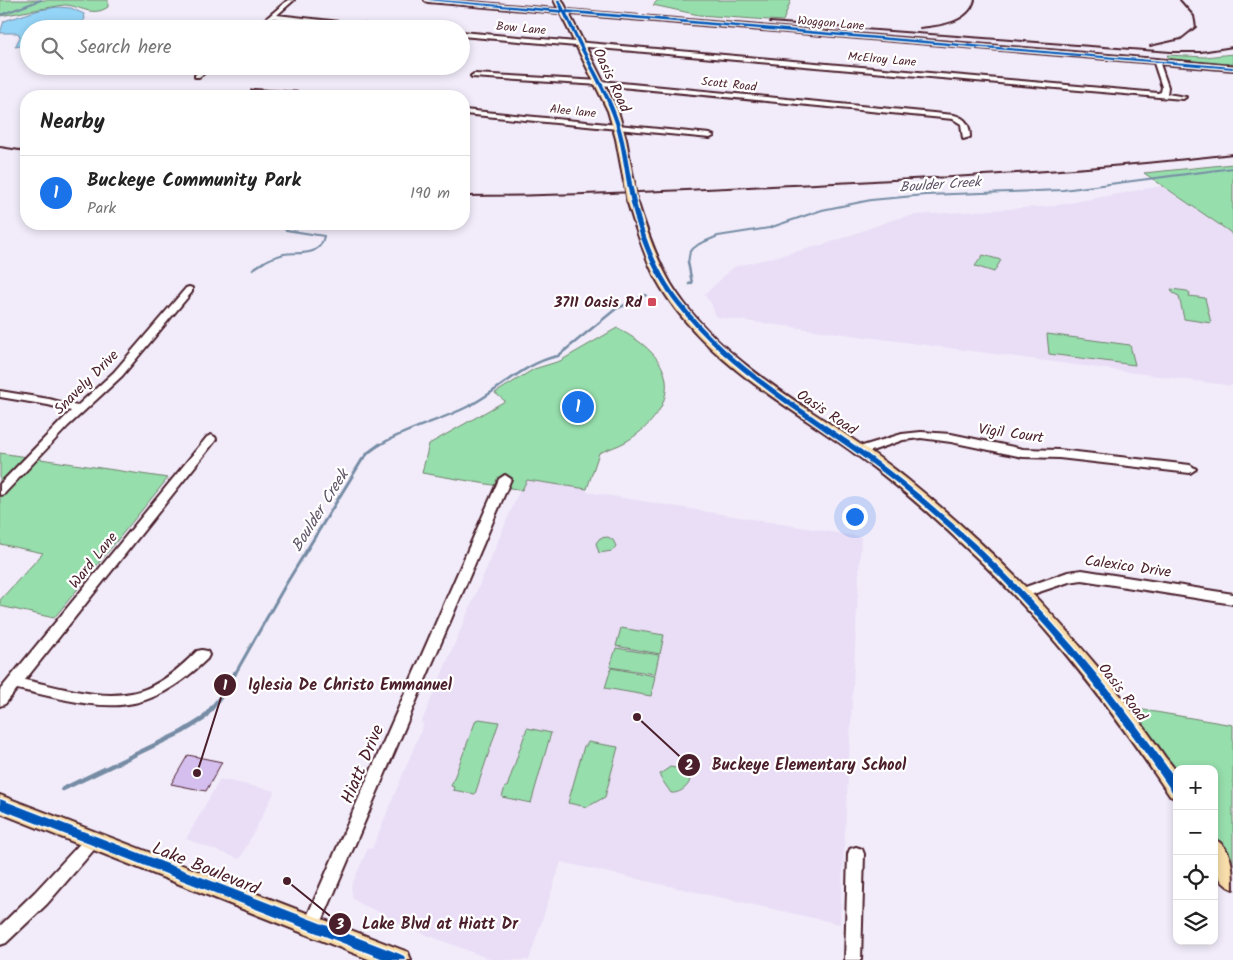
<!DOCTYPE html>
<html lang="en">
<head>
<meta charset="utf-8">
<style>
  :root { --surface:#fff; --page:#f2f2f2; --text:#222; --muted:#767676; --line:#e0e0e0; --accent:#1a73e8 }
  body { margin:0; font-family:Kalam,sans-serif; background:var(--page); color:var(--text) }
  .controls { position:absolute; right:15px; bottom:15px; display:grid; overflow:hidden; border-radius:10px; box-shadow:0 2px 8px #0003 }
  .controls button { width:45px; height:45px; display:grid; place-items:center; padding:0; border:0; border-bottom:1px solid var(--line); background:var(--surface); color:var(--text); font:25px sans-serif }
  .you { position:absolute; left:854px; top:516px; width:18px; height:18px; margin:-12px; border:4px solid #fff; border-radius:50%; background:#1a73e8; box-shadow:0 0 0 8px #1a73e833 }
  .badge { display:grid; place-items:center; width:32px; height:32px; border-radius:50%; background:var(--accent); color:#fff; font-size:16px; font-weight:700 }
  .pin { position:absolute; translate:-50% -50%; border:2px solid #fff; box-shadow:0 1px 5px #0006 }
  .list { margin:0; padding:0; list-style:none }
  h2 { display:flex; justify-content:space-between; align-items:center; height:65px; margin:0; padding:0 20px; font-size:21px }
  h2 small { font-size:16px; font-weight:400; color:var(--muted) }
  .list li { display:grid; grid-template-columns:32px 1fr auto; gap:15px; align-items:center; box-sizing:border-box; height:75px; padding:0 20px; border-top:1px solid var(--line) }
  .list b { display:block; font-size:19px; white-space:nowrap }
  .list p { margin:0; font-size:16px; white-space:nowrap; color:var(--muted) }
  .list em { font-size:16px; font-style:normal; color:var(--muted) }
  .icon { flex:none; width:28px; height:28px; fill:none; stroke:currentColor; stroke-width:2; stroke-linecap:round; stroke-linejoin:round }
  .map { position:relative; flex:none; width:1233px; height:960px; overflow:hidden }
  .search { position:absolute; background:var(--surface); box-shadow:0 2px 8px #0003; left:20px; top:20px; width:450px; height:55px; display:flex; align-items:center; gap:12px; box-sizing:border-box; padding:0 18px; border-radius:28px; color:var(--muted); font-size:19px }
  .panel { position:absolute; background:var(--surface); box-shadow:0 2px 8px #0003; left:20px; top:90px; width:450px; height:140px; border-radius:20px }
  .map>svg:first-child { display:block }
  .built { fill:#e9def6 }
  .green { fill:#96deac; stroke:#707e6c }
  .water { fill:#94d4f6; stroke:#768ca5 }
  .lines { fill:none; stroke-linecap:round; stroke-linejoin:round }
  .stream-far3 { stroke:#768ca5; stroke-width:2 }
  .stream-far2 { stroke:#768ca5; stroke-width:2.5 }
  .stream-far1 { stroke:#768ca5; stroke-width:3 }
  .stream { stroke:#768ca5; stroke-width:4.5 }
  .building { fill:#d5bfee; stroke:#4a1f2b }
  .minor-casing { stroke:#4a1f2b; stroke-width:4 }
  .major-casing { stroke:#4a1f2b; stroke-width:4 }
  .minor { fill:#fff; fill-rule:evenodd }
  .major { fill:#f8deab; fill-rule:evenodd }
  .rail { stroke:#4a1f2b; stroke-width:2 }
  .major-bridge-casing { stroke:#4a1f2b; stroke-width:13; stroke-linecap:butt }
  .major-bridge { stroke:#f8deab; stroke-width:11 }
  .cycleway-casing { stroke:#fff; stroke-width:3 }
  .cycleway { fill:#0057b8; fill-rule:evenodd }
  .poi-dot { fill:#d1495b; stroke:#fff; stroke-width:2 }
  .labels { text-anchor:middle; stroke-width:4.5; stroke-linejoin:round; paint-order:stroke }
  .far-street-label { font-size:12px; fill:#4a1f2b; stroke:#fff }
  .far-water-label { font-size:14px; font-style:italic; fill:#605568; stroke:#fff }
  .street-label { font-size:15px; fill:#4a1f2b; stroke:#fff }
  .poi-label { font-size:15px; font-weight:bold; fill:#4a1f2b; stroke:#fff; text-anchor:end }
  .water-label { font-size:16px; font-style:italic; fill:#605568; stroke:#fff }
  .near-street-label { font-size:18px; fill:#4a1f2b; stroke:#fff }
  .leader { fill:none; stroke:#4a1f2b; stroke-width:2 }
  .callout-dot { fill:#4a1f2b; stroke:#fff; stroke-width:2 }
  .mark-label { font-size:15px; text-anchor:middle; font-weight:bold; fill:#fff }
  .callout-label { font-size:16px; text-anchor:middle; font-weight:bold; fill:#4a1f2b; stroke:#fff; stroke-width:4.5; stroke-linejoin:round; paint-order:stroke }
</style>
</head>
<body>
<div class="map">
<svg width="1233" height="960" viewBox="0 0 1233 960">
  <rect width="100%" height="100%" fill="#f2ecfa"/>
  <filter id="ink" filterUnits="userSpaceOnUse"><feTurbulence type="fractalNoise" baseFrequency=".02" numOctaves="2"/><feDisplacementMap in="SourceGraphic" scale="10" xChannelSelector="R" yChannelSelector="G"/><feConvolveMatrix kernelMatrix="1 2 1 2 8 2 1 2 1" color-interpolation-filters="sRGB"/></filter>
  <g filter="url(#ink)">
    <path class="built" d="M1161,186L1230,232L1233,237V386L716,317L711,303L704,295L734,267L826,244L895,219L916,215L1053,206Z
      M527,480L587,489V492L861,537L840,924L561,862L529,960H492L386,919L388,916L363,905L353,899L351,887L368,848L372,849L424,723H421L520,489H522Z
      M220,779L275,791L240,859L186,839Z"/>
    <path class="green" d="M0,0H108V7C92,18 80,5 64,5L0,16Z
      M658,0H791L783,21L699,15L653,5Z
      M1233,54V65L1169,59L1167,55L1205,57Z
      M1233,164V237L1230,232L1144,173Z
      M983,255L1001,260L994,272L975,266Z
      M1171,289L1187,291L1190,293L1189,296L1205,298L1211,323L1184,319L1179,296L1173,293Z
      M617,328C629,335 642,342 651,352C683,385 660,421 627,441C619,446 608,449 599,453L587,489L527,480L522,490L422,473L429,444L505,401L495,393L534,369L560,361Z
      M1047,334L1130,345L1135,365L1049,354Z
      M0,453L168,478L54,618L0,606V600L43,553L0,544Z
      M608,537L613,540L616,546L612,551L599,553L596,543L600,538Z
      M621,628L664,635L660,654L616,646Z
      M616,648L659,655L655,674L610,667Z
      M611,668L655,676L651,696L605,688Z
      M1126,707L1233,725V864L1214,835V769H1177V778Z
      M479,719L499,722L475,794L453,790L454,787L451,786L476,720Z
      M527,728L551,733L531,803L502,797L505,787H507Z
      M588,742L618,747L605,797L587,807L568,803L584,746H586Z
      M670,767L682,769L690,780C688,788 678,794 671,793L660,777V774Z"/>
    <path class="water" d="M57,7L71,8L84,14L85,19L75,29H29V51L21,46L15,47L20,37L18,33H0L4,21L39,10Z"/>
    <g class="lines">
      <path class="stream-far3" d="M0,15L41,0
        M262,263C269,259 276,256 284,254C301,252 320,257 324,236L286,230L277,224
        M688,263L690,251L699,244L718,236L769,228L822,210L871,200L925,195L1063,190L1233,168"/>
      <path class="stream-far2" d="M688,262L692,283L689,284
        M253,269L264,262
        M378,446C405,429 439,421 467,407C498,392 523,363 558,356L617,308C628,305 635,299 646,295"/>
      <path class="stream-far1" d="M235,674L286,584L362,460L369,452L380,444"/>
      <path class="stream" d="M63,789L182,732L203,719L219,699L235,673"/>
    </g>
    <path class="building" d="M188,755L222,762L206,791L171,784Z"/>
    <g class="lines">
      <defs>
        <path id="minor" d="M288,0H294L277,15L403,29C360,29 316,26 273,18L261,29H254Z
          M425,0H448L1156,59L1233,66V70L1160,64L1168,87L1167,94L1186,97L1183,99L1159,97L461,36V32L1158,93L1161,92L1162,87L1154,63L428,2Z
          M207,66H214L199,77H195V75Z
          M474,74L600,81L954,115C966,118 970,125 970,137L963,139L961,124L953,119L600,85L472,77L471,76Z
          M254,90L315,94L318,96H288L252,93V91Z
          M464,110L710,134L714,136L710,138L464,114Z
          M189,287L192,288V292L122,376L68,426L4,494L0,495V484L71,411L48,405L0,397V391L49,399L77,406L114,372L186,288Z
          M921,432L951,434L1023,449L1059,450L1190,465L1196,469L1190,473L1059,458L1023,457L951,442L921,438L903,440L860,455L855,451L856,448L902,434Z
          M211,435L215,437L216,439L215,441L25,680C61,687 103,702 140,691C162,684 181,667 197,651L202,650L207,651L209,655L207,659C140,724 99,707 17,689L5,704L0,706V690L207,437Z
          M505,475L511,479L317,933L311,935L305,933L303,927L305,921L499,479Z
          M1082,570L1233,594V604L1082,580L1069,582L1021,598L1017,596L1015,593L1017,590L1068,572Z
          M93,833L98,835L101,840L98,845L47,904L6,943L0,945V926L35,892L88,835Z
          M856,847L862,849L864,854L861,960H845L848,854L850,849Z"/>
        <path id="major" d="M554,0H562L618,111L626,139L634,182L633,184L629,185L624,182L616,139L608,111Z
          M632,197L637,200C646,229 656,258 671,284C725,372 829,415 907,479C987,544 1060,617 1124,700C1138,719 1152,738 1165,757C1169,762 1175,768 1177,774C1178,781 1177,791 1177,799L1170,796C1109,705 1042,617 961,543C927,511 892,480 854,453C783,402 698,357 655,277C643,253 635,226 627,200Z
          M0,795L400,949L408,952L411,960H371L0,813Z
          M1214,839C1233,848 1233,870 1233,889C1212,881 1214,858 1214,839Z"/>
      </defs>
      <use href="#minor" class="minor-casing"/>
      <use href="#major" class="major-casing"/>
      <use href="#minor" class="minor"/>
      <use href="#major" class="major"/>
      <path class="rail" d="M770,22L1171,52H1201L1233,47
        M920,28C940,26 969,23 975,0
        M1150,46L1181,39L1196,27L1194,16L1180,0
        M0,147L26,151
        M464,196C574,196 683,190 793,185C940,178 1087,171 1233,154"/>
      <defs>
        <path id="major-bridge" d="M629,182L632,200"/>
      </defs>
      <use href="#major-bridge" class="major-bridge-casing"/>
      <use href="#major-bridge" class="major-bridge"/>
      <defs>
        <path id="cycleway" d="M426,0H441L561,10L556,0H560L565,10L1233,67V69L567,13C574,28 581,43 589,58C600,79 612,100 619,122C627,147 629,172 635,197C643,234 657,272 681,302C741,380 831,422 905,483C1012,569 1099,669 1177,781V794L1173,793C1095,678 1008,573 899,485C825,425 737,382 677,305C652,273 637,234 629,194C624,170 622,146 615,123C608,101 596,80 585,58C577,43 570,28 563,13Z
          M0,799L400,954L404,956L406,960H386L0,809Z"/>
      </defs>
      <use href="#cycleway" class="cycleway-casing"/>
      <use href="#cycleway" class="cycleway"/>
    </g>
  </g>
  <rect class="poi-dot" x="647" y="297" width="10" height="10" rx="2.5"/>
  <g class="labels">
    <g class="far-street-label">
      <text transform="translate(831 23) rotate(5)" y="4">Woggon Lane</text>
      <text transform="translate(521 28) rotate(5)" y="4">Bow Lane</text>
      <text transform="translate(882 59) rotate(5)" y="4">McElroy Lane</text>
      <text transform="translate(729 84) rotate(6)" y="4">Scott Road</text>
      <text transform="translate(573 111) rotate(6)" y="4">Alee lane</text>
    </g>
    <g class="far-water-label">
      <text transform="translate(940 184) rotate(-4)" y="5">Boulder Creek</text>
    </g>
    <g class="street-label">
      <text transform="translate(612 80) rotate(65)" y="5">Oasis Road</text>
      <text transform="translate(86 382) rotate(-45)" y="5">Snavely Drive</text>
      <text transform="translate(827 412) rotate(34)" y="5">Oasis Road</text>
      <text transform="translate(1011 433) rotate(8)" y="5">Vigil Court</text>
      <text transform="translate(93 560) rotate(-51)" y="5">Ward Lane</text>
      <text transform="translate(1128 566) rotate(8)" y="5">Calexico Drive</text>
      <text transform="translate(1123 692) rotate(52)" y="5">Oasis Road</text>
    </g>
    <g class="poi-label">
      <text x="642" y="307">3711 Oasis Rd</text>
    </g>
    <g class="water-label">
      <text transform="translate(319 510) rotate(-58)" y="6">Boulder Creek</text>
    </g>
    <g class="near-street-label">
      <text transform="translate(362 764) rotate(-67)" y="6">Hiatt Drive</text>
      <text transform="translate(206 868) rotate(22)" y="6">Lake Boulevard</text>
    </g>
  </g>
  <path class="leader" d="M197 773L225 685M637 717L689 765M287 881L340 924"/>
  <g class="callout-dot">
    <circle cx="197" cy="773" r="5"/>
    <circle cx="637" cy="717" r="5"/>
    <circle cx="287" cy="881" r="5"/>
    <circle cx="225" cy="685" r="12"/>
    <circle cx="689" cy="765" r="12"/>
    <circle cx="340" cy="924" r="12"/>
  </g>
  <g class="mark-label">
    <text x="225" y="690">1</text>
    <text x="689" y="770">2</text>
    <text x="340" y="929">3</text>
  </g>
  <g class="callout-label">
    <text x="350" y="690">Iglesia De Christo Emmanuel</text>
    <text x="809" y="770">Buckeye Elementary School</text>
    <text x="440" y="929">Lake Blvd at Hiatt Dr</text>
  </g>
</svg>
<div class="controls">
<button>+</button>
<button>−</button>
<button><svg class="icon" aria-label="locate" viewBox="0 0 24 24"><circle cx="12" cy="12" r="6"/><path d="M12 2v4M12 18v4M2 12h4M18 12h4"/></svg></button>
<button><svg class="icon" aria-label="layers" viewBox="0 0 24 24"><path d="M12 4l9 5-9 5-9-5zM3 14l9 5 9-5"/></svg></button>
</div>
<div class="you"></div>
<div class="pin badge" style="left:578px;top:407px">1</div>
<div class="search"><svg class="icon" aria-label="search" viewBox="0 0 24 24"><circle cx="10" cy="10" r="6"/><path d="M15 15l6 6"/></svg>Search here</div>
<section class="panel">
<h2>Nearby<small></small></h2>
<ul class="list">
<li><span class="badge">1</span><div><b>Buckeye Community Park</b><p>Park</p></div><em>190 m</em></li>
</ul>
</section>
</div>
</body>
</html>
